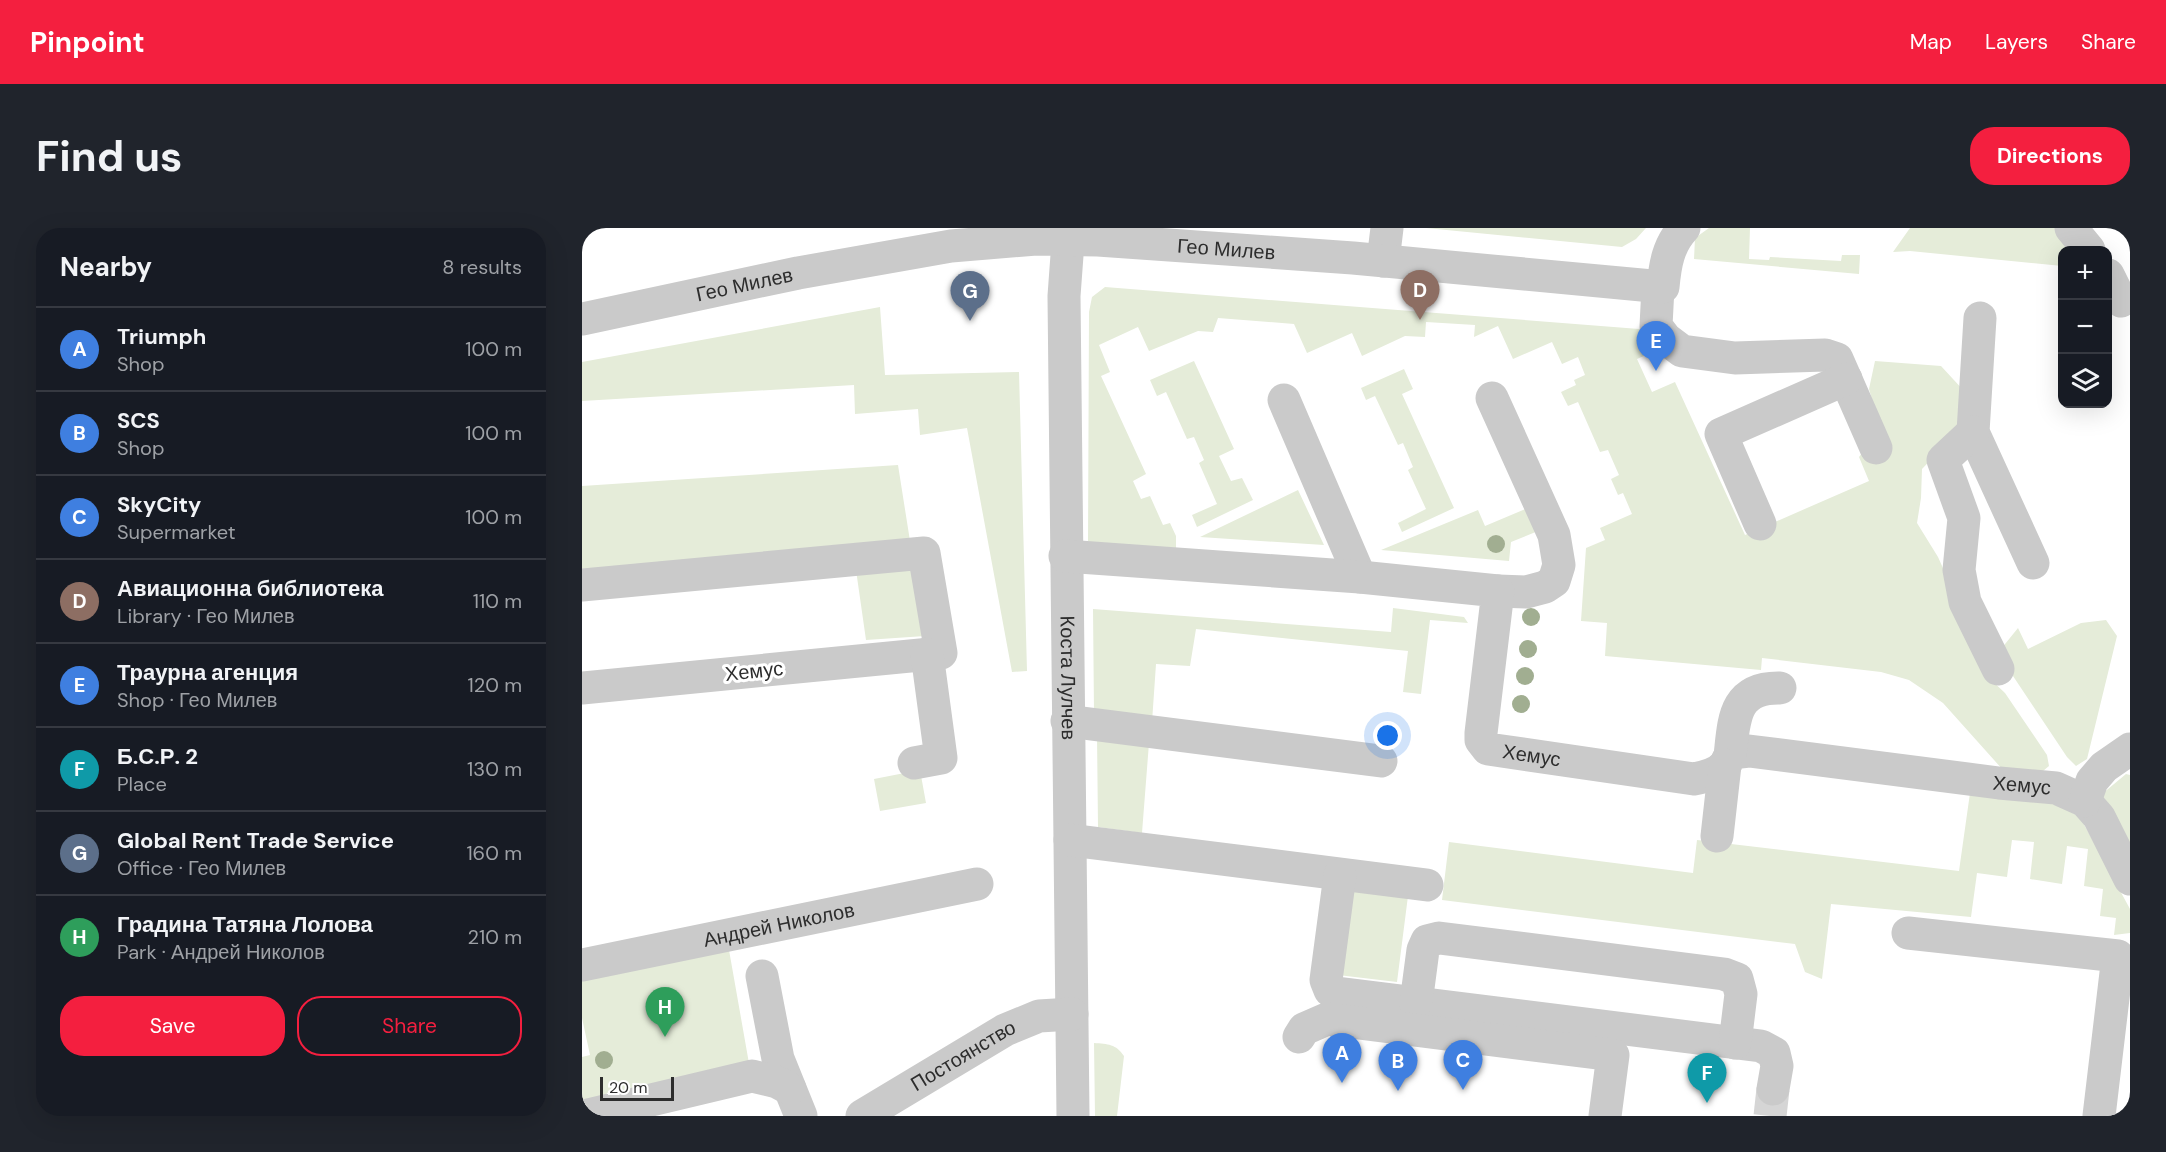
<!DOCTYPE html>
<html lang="en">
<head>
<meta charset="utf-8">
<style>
  :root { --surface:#171b24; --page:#20242c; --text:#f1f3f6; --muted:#9ea1a6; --line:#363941; --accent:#f41f3f }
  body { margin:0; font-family:"DM Sans",sans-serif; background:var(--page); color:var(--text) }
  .controls { position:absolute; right:18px; top:18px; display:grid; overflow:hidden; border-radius:12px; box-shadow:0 6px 24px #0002 }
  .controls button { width:54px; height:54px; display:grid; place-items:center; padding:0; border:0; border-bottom:2px solid var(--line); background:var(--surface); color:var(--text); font:30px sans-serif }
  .scale { position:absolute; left:18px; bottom:15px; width:74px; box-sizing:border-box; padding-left:6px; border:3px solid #2d2d2d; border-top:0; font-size:16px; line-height:21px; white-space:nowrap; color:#2d2d2d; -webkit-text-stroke:4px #fff; paint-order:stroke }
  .you { position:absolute; left:806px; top:508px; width:21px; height:21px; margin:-15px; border:4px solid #fff; border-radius:50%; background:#1a73e8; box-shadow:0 0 0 9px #1a73e833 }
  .badge { display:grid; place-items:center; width:39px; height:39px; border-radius:50%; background:var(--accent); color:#fff; font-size:20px; font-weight:700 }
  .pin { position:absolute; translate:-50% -50px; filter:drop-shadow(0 2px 3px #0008) }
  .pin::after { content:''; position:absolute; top:32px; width:21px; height:18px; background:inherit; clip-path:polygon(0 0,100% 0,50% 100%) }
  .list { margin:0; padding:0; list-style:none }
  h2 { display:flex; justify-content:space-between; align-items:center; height:78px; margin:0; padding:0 24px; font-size:26px }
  h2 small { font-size:20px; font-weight:400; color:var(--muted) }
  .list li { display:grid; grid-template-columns:39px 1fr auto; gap:18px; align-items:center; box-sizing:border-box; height:84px; padding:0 24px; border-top:2px solid var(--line) }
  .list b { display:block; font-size:22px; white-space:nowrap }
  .list p { margin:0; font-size:20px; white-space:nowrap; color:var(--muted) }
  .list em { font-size:20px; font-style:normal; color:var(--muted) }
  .actions { display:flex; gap:12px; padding:18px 24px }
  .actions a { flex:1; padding:14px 0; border:2px solid var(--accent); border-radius:24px; text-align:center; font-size:21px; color:var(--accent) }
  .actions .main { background:var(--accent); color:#fff }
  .icon { flex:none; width:33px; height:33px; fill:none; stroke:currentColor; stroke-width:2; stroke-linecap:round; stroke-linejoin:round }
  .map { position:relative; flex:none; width:1548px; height:888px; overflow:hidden; border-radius:24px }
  header { display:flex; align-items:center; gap:36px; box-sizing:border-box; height:84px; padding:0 30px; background:var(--accent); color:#fff }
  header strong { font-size:28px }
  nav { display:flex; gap:33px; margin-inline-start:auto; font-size:21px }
  .intro { display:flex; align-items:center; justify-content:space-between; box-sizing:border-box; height:144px; padding:0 36px }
  h1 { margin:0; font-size:42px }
  .button { padding:15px 27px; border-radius:24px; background:var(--accent); color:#fff; font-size:21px; font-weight:700 }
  main { display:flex; gap:36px; padding:0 36px }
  aside { flex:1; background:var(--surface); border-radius:24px; box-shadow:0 6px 24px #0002 }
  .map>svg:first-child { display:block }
  .green { fill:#e5ecd9 }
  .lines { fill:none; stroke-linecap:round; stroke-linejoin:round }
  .minor-tunnel { stroke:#d5d5d5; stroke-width:33; stroke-dasharray:33 16; stroke-linecap:butt }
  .minor { stroke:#cacaca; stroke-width:33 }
  .tree { fill:#a1ae91 }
  .labels { text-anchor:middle; stroke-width:6; stroke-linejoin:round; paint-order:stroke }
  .street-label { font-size:20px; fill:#2d2d2d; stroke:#fff }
</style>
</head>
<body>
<header>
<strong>Pinpoint</strong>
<nav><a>Map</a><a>Layers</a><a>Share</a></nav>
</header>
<div class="intro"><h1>Find us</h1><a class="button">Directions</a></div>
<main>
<aside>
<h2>Nearby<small>8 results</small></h2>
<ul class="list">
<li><span class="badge" style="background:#3f7fe0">A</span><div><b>Triumph</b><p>Shop</p></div><em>100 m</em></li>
<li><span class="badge" style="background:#3f7fe0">B</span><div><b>SCS</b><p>Shop</p></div><em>100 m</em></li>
<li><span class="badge" style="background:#3f7fe0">C</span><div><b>SkyCity</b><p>Supermarket</p></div><em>100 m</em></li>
<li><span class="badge" style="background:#8d6e63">D</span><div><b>Авиационна библиотека</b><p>Library · Гео Милев</p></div><em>110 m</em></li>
<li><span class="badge" style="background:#3f7fe0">E</span><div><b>Траурна агенция</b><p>Shop · Гео Милев</p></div><em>120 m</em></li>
<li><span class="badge" style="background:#0f9aa8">F</span><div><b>Б.С.Р. 2</b><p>Place</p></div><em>130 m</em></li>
<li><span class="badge" style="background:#5c6f8a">G</span><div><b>Global Rent Trade Service</b><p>Office · Гео Милев</p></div><em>160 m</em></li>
<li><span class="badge" style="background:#2e9e5b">H</span><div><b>Градина Татяна Лолова</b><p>Park · Андрей Николов</p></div><em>210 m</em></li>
</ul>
<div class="actions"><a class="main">Save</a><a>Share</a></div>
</aside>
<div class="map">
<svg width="1548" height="888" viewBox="0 0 1548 888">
  <rect width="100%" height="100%" fill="#fff"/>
  <path class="green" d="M844,0H1064L1054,11L1040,19Z
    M1127,0H1168L1167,31L1187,32L1188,29L1259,33L1260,27H1278L1277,46L1112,31L1113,10Z
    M1328,0H1482L1497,22H1480V38L1328,23L1311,24Z
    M523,59L1070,102L1078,121L1055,131L1070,164L1093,154L1163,307L1287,253L1277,229L1299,202L1287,161L1293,133L1359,138L1383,164L1382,197L1340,241L1339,270L1335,295L1356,329L1390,405L1403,446L1423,465L1465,527L1467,538L1461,543L1421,542L1361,475L1327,452L1299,444L1180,430L1179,442L1023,428L1025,395L999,393L1004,320L1023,312L1018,300L1050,286L1041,265L1036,267L1029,251L1037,247L1026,222L1018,224L996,174L986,178L979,164L994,157L992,152L1003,147L996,129L980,136L970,114L931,131L916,98L892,109L893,97L844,94L843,109L823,108L780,128L770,105L725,125L712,96L636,90L631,104L616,103L567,123L556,99L517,117L528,144L519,148L564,246L551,253L559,271L568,268L581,297L588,295L594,308V320L506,315L507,84L510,69Z
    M298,79L303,147L437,144L445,443L430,444L385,200L338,207L336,181L273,186L272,157L0,173V134Z
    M612,133L652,221L637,228L649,253L660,250L671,272L615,299L610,287L635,276L617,235L622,232L612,209L605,211L584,164L575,168L568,152Z
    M822,141L831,161L820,166L872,280L820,304L816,295L844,281L826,242L831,239L821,215L816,217L793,168L784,172L779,160Z
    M316,237L343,408L284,412L271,321L0,342V258Z
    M716,262L742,317L618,309Z
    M946,280L956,303L929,314L927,333L799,322L896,282L903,298Z
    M811,380L882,389L886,395L848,392L839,466L821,464L826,423L614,401L608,438L574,436L570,494L512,485L511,381L809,404Z
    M1524,392L1535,408L1505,531L1494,538L1485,529L1431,448L1419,421L1436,400L1446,421L1499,395Z
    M515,507L567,515L560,605L516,599Z
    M338,542L344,575L298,583L292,551Z
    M1544,546L1548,547V623L1520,566Z
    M1388,565L1468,572L1498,589L1548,681V705L1532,707L1534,690L1518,688L1521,661L1502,658L1506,621L1485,618L1480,656L1448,651L1452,614L1430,612L1425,649L1395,645L1389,689L1249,676L1240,751L1223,744L1213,716L860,672L867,614L1111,645L1115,612L1377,643Z
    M767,661L826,668L815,754L756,747Z
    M147,722L168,841L0,880V829L8,827L0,790V753Z
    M512,815C526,816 534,816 542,828L535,888H513Z"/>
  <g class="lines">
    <path class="minor-tunnel" d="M1188,888L1191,861"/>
    <g class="minor">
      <path id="s1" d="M487,0L482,68L491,888"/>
      <path d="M1489,0L1507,22"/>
      <path d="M801,33L805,0"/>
      <path d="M1526,47L1539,73"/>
      <path d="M1076,59L1074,98L1084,111L1100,123L1153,130L1243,127L1255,131L1294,220"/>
      <path d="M1398,90L1391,204L1451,335"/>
      <path id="s2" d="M0,91L216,45L369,18L454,11L516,12L771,30L1081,59C1083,37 1086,17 1102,0"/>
      <path d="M910,170L972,307L977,337L972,353L963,359L944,364L916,363"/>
      <path d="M702,172L778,349"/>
      <path d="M1391,204L1361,232L1382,290L1377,342L1383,374L1416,441"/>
      <path d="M1178,296L1139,206L1264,151"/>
      <path id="s3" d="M483,328L778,349L916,363L899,505V512L906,521L1112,551C1123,549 1136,546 1143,537C1144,536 1147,529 1148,528C1153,524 1161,524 1167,523L1417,555L1474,560L1503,573L1517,589L1548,651"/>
      <path d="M0,357L342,325L359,425L0,460"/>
      <path d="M485,493L799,533"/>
      <path d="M1148,528C1152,493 1151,459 1198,460"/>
      <path d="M332,535L359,530L345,426"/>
      <path d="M1503,573L1510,553L1522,539L1548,521"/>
      <path d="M1135,608L1143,537"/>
      <path d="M488,612L845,657"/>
      <path d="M758,647L744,752L748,762L755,765L1179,818L1192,825L1195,838L1191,861"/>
      <path d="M1326,705L1536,728L1517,888"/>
      <path id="s4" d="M0,737L395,656"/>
      <path d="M180,748L196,831L219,888"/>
      <path d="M834,775L841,722L845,713L857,710L1142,746L1155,751L1159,766L1153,815"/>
      <path d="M717,809L722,801L745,791L1031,827L1023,888"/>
      <path d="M2,888L170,848L195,854L208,861"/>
      <path id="s5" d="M280,888L423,802L457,788L490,786"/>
    </g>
  </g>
  <g class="tree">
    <circle cx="914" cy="316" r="9"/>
    <circle cx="949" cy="389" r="9"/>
    <circle cx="946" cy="421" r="9"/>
    <circle cx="943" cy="448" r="9"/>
    <circle cx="939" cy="476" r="9"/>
    <circle cx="22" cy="832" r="9"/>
  </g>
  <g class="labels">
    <g class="street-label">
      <text dy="7" stroke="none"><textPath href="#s2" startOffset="652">Гео Милев</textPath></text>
      <text dy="7" stroke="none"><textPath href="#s2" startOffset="166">Гео Милев</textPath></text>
      <text transform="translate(172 443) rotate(-6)" y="7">Хемус</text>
      <text dy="7" stroke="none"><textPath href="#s1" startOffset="450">Коста Лулчев</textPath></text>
      <text dy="7" stroke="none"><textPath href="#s3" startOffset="640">Хемус</textPath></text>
      <text dy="7" stroke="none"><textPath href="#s3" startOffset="1144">Хемус</textPath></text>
      <text dy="7" stroke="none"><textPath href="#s4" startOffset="201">Андрей Николов</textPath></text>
      <text dy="7" stroke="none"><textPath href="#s5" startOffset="118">Постоянство</textPath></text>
    </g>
  </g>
</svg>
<div class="controls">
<button>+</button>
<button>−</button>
<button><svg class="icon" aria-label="layers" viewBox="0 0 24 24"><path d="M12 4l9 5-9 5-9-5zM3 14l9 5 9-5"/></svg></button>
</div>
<div class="scale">20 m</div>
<div class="you"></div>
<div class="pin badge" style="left:760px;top:855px;background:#3f7fe0">A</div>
<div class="pin badge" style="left:816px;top:863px;background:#3f7fe0">B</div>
<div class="pin badge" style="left:881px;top:862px;background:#3f7fe0">C</div>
<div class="pin badge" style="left:838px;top:92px;background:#8d6e63">D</div>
<div class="pin badge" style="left:1074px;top:143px;background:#3f7fe0">E</div>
<div class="pin badge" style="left:1125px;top:875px;background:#0f9aa8">F</div>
<div class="pin badge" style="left:388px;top:93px;background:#5c6f8a">G</div>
<div class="pin badge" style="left:83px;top:809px;background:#2e9e5b">H</div>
</div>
</main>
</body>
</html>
